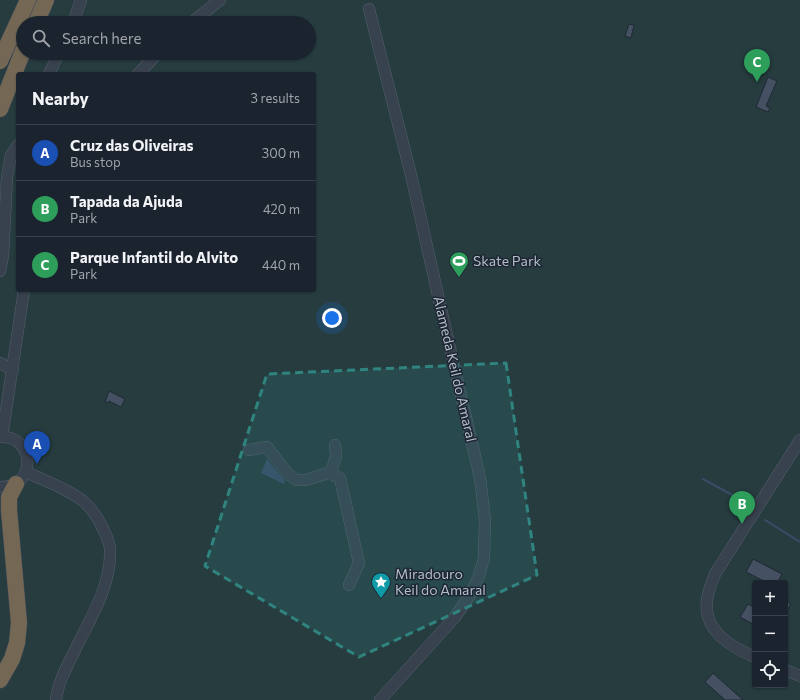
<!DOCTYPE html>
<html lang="en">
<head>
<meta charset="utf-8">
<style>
  :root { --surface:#1b232e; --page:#282f3a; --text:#f1f3f6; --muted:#a0a4aa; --line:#39404a; --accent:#8ab4f8 }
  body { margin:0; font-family:Commissioner,sans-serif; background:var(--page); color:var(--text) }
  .controls { position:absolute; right:12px; bottom:12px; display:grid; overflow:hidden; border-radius:4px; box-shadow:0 1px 3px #0004 }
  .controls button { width:36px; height:36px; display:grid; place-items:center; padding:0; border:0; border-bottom:1px solid var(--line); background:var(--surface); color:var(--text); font:20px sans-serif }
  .you { position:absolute; left:332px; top:318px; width:14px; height:14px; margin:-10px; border:3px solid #fff; border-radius:50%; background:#1a73e8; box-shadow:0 0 0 6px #1a73e833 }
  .badge { display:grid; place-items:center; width:26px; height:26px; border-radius:50%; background:var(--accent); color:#fff; font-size:13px; font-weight:700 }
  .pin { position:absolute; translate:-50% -33px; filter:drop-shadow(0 1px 2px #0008) }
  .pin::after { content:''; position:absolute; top:21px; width:14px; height:12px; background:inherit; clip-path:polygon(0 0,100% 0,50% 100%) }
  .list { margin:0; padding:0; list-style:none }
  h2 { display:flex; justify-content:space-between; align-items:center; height:52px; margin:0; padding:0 16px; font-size:17px }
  h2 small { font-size:13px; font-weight:400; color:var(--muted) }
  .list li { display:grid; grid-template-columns:26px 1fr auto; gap:12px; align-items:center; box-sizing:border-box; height:56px; padding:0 16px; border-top:1px solid var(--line) }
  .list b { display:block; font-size:15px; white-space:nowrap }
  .list p { margin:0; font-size:13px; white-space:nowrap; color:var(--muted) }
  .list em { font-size:13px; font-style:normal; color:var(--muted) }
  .icon { flex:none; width:22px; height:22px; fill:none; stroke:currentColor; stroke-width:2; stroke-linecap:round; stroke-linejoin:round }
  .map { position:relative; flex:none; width:800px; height:700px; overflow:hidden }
  .search { position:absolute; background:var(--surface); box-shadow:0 1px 3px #0004; left:16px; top:16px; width:300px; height:44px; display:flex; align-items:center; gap:10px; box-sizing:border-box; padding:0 14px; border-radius:22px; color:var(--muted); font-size:15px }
  .panel { position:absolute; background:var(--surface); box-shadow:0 1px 3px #0004; left:16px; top:72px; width:300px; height:220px; border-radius:4px }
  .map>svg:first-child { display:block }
  .green { fill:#263c3f; fill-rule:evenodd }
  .water { fill:#394c67 }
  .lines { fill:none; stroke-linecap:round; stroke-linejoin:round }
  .stream { stroke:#394c67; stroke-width:2 }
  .building { fill:#455162; stroke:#1f2835 }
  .minor-casing { stroke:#565f6c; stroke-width:12 }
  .highway-casing { stroke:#434c59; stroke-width:17 }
  .minor { stroke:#38414e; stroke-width:11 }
  .highway { stroke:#746855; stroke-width:16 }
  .marked { fill:#308480; fill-opacity:0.2; stroke:#308480; stroke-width:3; stroke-dasharray:8 5; stroke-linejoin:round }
  .labels { text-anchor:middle; stroke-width:3; stroke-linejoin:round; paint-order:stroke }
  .poi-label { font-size:14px; fill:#b4bcc9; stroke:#1d2633; text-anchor:start }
  .street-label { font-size:14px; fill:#b4bcc9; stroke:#1d2633 }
</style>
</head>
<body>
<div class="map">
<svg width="800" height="700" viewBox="0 0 800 700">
  <rect width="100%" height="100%" fill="#242f3e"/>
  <path class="green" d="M0,0H800V700H0ZM23,23H309V53H23ZM18,74H314V290H18ZM755,583H785V685H755Z"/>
  <path class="water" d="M267,459L285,481L284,484L261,473Z"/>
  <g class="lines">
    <path class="stream" d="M703,479L747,503
      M765,520L800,542"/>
  </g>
  <path class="building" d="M629,24L634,25L631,38L625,36Z
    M768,77L777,81L766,106L770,108L768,112L756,107Z
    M109,391L125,399L121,407L109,401L108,403L105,402Z
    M753,559L782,574L777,583H768L746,572Z
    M785,600L791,604L785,614Z
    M748,604L755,608V621L753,624L740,617Z
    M713,673L743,700H725L705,682Z"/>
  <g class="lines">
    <defs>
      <path id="minor" d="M369,9L411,175L444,322L480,478L485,520L484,558L479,576L470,595L455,617L380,700
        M73,23L81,0
        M191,23L220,0
        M49,74L59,53
        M138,74L158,53
        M0,271L3,256L7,177L11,155L18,145
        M0,363L13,370
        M0,437C36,435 37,489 0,487
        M2,437L24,290
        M249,450L267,447L288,474L296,480H306L331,472L336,456L335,445
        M26,472C45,481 66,488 83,501C90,507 96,515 100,523C104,531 109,539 110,548C112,583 92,616 77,646C69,663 58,681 56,700
        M331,472L335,476L340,478L359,563L349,585
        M755,657C735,649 709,634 707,610C705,598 711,585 715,574L800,440
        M785,670L800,676"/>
      <path id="highway" d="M36,23L46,0
        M0,61L28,0
        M0,109L23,51
        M0,680L12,659L17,643L19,623L9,510V497L16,484"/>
    </defs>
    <use href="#minor" class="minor-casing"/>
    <use href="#highway" class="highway-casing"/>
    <use href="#minor" class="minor"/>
    <use href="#highway" class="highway"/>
  </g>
  <path class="marked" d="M506,363L537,575L359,657L205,566L267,374Z"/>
  <defs>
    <symbol id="stadium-pin" viewBox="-11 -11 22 30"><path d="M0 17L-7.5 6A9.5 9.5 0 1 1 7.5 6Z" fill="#2e9e5b" stroke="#1d2633"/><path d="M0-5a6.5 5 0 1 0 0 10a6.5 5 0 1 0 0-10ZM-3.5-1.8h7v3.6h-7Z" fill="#fff"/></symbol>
    <symbol id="sight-pin" viewBox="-11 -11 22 30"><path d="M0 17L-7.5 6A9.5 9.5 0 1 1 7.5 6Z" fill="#0f9aa8" stroke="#1d2633"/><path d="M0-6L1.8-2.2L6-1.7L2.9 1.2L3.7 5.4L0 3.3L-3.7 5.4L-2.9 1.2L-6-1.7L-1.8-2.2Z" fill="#fff"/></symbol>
  </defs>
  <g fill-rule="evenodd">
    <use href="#stadium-pin" x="448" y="250" width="22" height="30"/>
    <use href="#sight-pin" x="370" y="571" width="22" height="30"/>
  </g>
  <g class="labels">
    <g class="poi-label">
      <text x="473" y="266">Skate Park</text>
      <text x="395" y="579">Miradouro<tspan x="395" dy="16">Keil do Amaral</tspan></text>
    </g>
    <g class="street-label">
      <text transform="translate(455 369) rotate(77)" y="5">Alameda Keil do Amaral</text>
    </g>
  </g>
</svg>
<div class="controls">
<button>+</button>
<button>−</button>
<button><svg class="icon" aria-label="locate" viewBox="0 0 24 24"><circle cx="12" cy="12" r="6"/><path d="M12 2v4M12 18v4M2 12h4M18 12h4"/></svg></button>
</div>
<div class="you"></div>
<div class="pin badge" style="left:37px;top:464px;background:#1a4fb4">A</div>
<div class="pin badge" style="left:742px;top:524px;background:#2e9e5b">B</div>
<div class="pin badge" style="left:757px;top:82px;background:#2e9e5b">C</div>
<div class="search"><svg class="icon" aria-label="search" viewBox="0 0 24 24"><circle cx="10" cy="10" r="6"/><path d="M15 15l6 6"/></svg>Search here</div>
<section class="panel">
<h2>Nearby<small>3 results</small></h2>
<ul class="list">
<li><span class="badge" style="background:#1a4fb4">A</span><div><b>Cruz das Oliveiras</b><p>Bus stop</p></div><em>300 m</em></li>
<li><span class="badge" style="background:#2e9e5b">B</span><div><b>Tapada da Ajuda</b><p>Park</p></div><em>420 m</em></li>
<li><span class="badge" style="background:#2e9e5b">C</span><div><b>Parque Infantil do Alvito</b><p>Park</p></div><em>440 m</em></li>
</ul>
</section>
</div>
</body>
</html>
